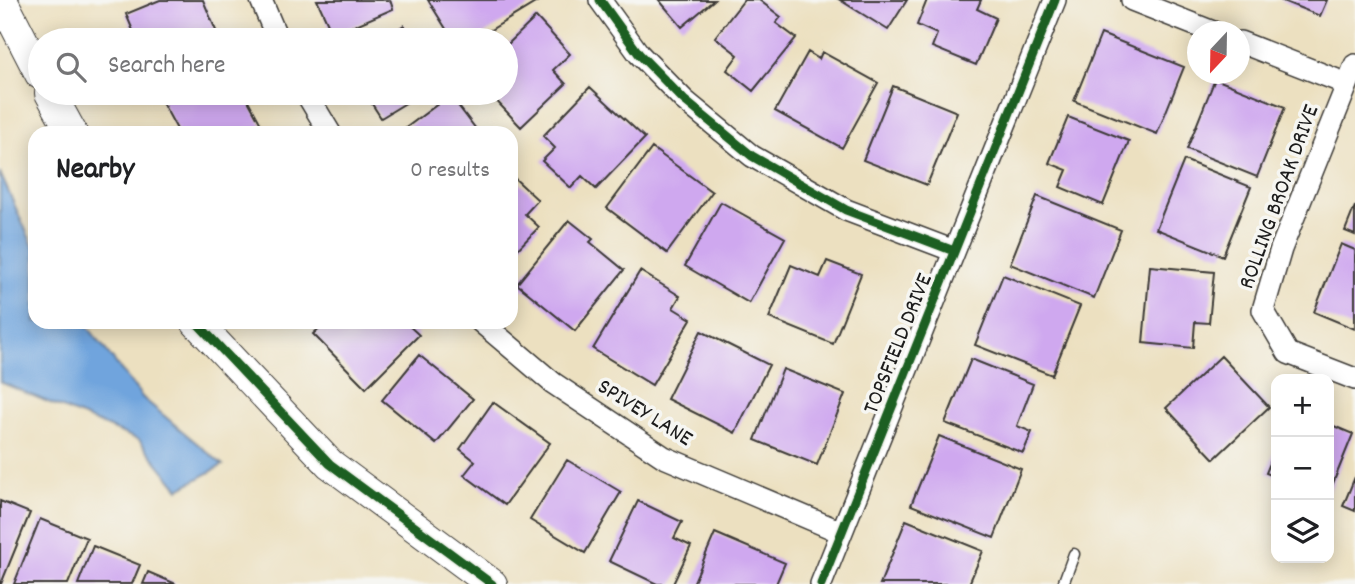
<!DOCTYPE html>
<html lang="en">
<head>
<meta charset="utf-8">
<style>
  :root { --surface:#fff; --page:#f6f6f6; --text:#202124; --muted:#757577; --line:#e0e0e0 }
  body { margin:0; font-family:Dekko,sans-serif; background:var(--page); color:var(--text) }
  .controls { position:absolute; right:21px; bottom:21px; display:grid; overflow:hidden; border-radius:14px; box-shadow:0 4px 18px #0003 }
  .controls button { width:63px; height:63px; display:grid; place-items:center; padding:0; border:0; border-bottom:2px solid var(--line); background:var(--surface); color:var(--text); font:35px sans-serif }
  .compass { position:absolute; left:1187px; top:21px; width:63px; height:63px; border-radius:50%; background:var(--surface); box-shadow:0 4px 18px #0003; rotate:202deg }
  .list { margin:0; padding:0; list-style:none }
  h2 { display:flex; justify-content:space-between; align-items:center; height:91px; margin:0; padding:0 28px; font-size:30px }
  h2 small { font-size:23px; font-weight:400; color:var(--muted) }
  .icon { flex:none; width:38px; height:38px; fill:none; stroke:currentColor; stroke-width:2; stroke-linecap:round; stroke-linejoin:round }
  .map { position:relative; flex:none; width:1355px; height:584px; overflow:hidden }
  .search { position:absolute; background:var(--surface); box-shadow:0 4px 18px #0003; left:28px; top:28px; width:490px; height:77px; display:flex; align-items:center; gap:18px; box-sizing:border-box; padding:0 24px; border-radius:38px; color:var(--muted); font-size:26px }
  .panel { position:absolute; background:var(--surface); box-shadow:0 4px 18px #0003; left:28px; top:126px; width:490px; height:203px; border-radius:21px }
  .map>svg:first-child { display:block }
  .water { fill:#70a4dd; stroke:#46607c; stroke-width:2 }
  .building { fill:#cfa8ef }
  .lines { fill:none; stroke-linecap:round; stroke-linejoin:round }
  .lane-casing { stroke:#3b3935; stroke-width:13 }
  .street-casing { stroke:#3b3935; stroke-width:24 }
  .secondary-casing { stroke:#3b3935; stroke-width:32 }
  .lane { stroke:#fff; stroke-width:10 }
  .street { stroke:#fff; stroke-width:21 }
  .secondary { stroke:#fff; stroke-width:30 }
  .cycleway-casing { stroke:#f6f6f2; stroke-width:13 }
  .cycleway { stroke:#1b5e20; stroke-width:9 }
  .labels { text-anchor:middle; stroke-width:7; stroke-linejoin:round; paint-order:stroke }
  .street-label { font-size:23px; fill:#1c1c1c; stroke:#f6f6f2 }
</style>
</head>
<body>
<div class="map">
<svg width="1355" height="584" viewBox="0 0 1355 584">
  <rect width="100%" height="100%" fill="#f6f6f2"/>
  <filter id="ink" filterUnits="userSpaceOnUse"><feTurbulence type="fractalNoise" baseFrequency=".0143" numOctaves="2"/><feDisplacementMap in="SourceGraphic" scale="14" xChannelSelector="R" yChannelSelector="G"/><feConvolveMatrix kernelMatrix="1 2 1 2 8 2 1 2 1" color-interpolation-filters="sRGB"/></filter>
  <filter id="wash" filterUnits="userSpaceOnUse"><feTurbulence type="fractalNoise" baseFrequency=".00686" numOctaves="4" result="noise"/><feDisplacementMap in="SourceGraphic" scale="28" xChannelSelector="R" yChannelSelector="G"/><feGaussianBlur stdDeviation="1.57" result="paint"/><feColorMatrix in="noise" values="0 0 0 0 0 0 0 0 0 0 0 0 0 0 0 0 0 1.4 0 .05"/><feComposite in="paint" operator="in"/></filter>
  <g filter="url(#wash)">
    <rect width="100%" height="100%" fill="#ece0c0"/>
    <path class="water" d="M0,173L35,250V322H84L143,398L223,465L179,489L139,440L0,382Z"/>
    <g id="blocks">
      <path class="building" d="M160,0H203L220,40H137L126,14Z
        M317,0H390L393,9L333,35Z
        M428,0H540L474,40H453Z
        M659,0H714L682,27Z
        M744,0H759L781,17L776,23L796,38L753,91L727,70L738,55L715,37Z
        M840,0H907L888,30Z
        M927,0H981L977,9L996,18L976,65L932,47L937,34L917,25Z
        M1280,0H1327L1320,16Z
        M536,17L570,54L553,70L566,84L521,127L489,93H506V46Z
        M404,25L414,40H380Z
        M1101,34L1184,67L1157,134L1074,101Z
        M808,52L819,59L822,52L878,83L842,148L775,111Z
        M1215,79L1285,107L1257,177L1187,149Z
        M893,86L957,112L927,185L863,160Z
        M590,87L645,138L596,189L582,176L571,188L542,161L555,148L543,136Z
        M174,93H244L263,128L253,133H179L161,100Z
        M365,93H422L381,118Z
        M450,95L479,133H399Z
        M1068,117L1129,141L1103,205L1060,187L1067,170L1049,163Z
        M652,148L712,192L667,253L607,208Z
        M1184,160L1251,187L1223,256L1156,229Z
        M511,175L538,200L525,214L539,227L511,256Z
        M1037,196L1121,230L1094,298L1010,264Z
        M721,202L785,238L749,303L685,266Z
        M1355,206V235L1345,231Z
        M569,220L593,239L590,242L624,270L575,331L517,284Z
        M1341,244L1355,250V329L1314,312Z
        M827,261L861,274L833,344L769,318L791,265L820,277Z
        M1150,266L1214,272L1209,323L1195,322L1193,348L1143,343Z
        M640,271L680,296L673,308L691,319L652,385L593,349Z
        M1003,275L1080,306L1052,375L975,345Z
        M326,322H405L419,335L366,388L313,334Z
        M701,331L769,365L735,433L667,399Z
        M419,355L473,399L436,444L382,400Z
        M1221,356L1269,407L1214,459L1166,408Z
        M971,359L1033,384L1017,426L1032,432L1023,453L945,423Z
        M783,369L845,394L817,465L755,440Z
        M493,402L550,443L505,505L464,475L475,461L460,449Z
        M1329,424L1353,434L1329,493Z
        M939,436L1021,469L994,538L911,505Z
        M1276,448V477L1266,473Z
        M567,460L621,492L585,553L530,520Z
        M1355,477V511L1343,506Z
        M0,501L30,513L1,584H0Z
        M638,501L682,522L674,538L691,546L673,584H657L609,561Z
        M40,519L87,538L68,584H14Z
        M906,520L983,551L969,584H880Z
        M715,533L785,563L776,584H693Z
        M93,546L140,565L132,584H78Z
        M148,572L176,584H143Z"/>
    </g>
  </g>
  <g filter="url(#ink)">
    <use href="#blocks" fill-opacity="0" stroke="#3b3935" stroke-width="2"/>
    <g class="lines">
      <defs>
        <path id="lane" d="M1063,584L1074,554"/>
        <path id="street" d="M261,0L278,40
          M600,0L639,54L684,100L752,156L846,210L954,251
          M1132,0L1213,32
          M1240,42L1347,84
          M1355,65L1281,249L1263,310L1288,353L1355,379
          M306,93L330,133
          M481,322L553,383L664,457L841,532
          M821,584L1055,0"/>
        <path id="secondary" d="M2,0L40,74
          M50,93L72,133
          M196,322L330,464L492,584"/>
      </defs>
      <use href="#lane" class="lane-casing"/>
      <use href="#street" class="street-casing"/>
      <use href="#secondary" class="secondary-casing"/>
      <use href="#lane" class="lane"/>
      <use href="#street" class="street"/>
      <use href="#secondary" class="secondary"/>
      <defs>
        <path id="cycleway" d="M600,0L639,54L684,100L752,156L846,210L954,251
          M196,322L330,464L492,584
          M821,584L1055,0"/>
      </defs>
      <use href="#cycleway" class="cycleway-casing"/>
      <use href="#cycleway" class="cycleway"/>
    </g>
  </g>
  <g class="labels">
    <g class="street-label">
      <text transform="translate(1277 196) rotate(-70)" y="8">ROLLING BROAK DRIVE</text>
      <text transform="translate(896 343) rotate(-68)" y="8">TOPSFIELD DRIVE</text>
      <text transform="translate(646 411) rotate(32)" y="8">SPIVEY LANE</text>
    </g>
  </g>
</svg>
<div class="controls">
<button>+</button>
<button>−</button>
<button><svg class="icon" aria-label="layers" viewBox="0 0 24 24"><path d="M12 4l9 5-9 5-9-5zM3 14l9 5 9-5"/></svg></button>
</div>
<svg class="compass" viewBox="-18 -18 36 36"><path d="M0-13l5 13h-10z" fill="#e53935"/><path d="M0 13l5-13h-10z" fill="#757577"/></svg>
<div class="search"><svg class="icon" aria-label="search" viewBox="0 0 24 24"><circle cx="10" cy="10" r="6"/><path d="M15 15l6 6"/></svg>Search here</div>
<section class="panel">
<h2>Nearby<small>0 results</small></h2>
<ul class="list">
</ul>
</section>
</div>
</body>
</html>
